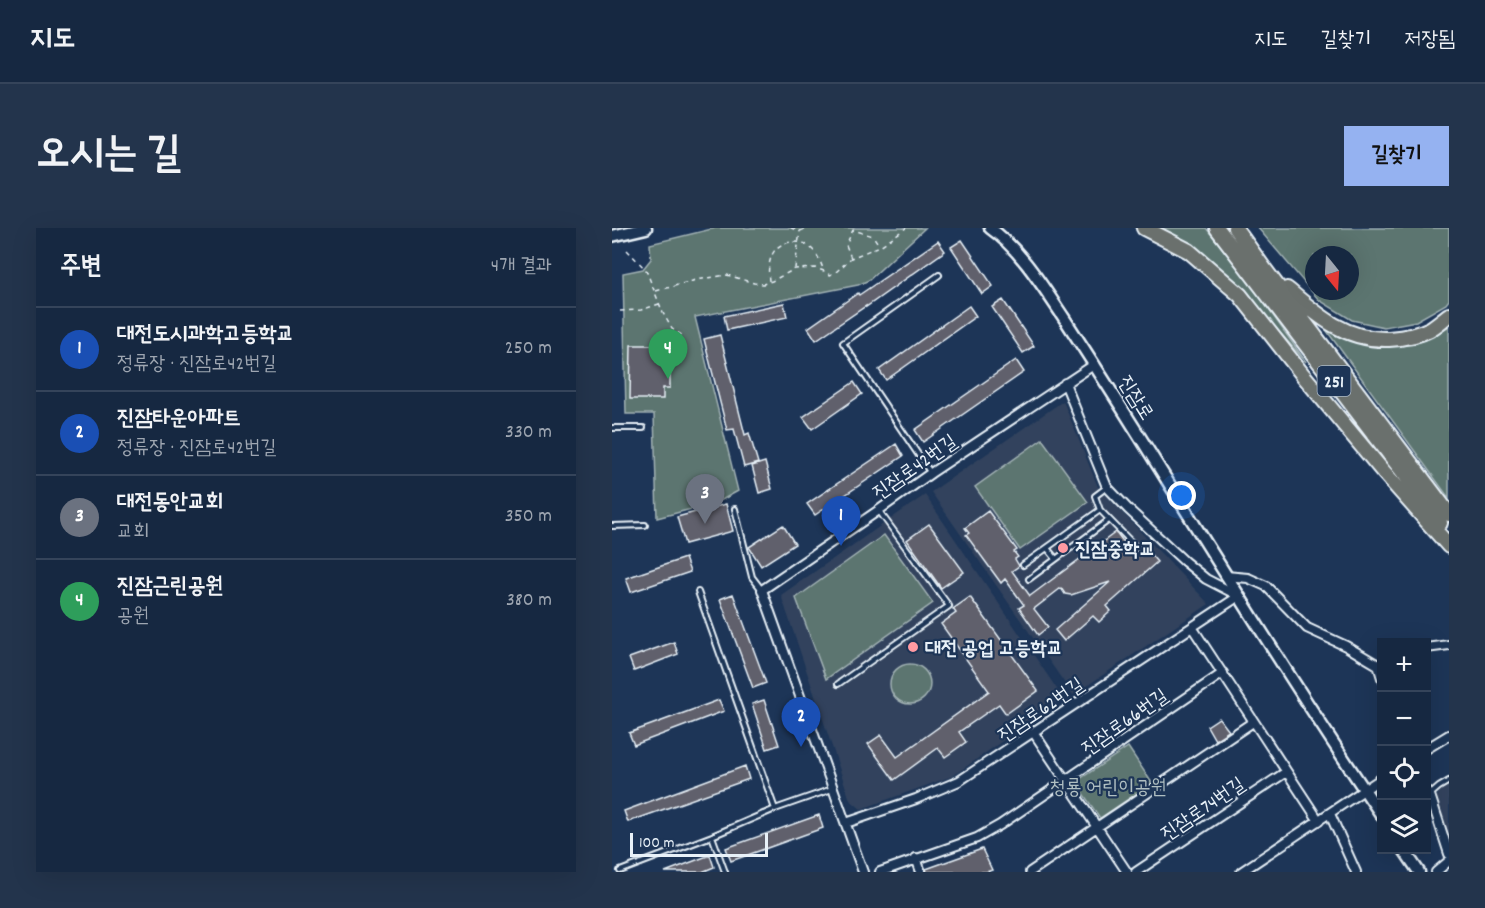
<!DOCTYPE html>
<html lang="ko">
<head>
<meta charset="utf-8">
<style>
  :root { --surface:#162841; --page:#23344c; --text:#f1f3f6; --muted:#9ea6b1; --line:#35445a; --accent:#95b2f1 }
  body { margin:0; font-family:Dekko,"Poor Story",sans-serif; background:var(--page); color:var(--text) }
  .controls { position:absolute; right:18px; bottom:18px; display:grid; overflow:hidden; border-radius:0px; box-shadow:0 6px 24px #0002 }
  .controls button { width:54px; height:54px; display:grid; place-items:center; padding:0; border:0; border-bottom:2px solid var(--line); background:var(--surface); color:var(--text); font:30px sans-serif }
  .compass { position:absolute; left:693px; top:18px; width:54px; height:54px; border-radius:50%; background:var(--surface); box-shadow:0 6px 24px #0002; rotate:162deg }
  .scale { position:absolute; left:18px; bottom:15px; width:138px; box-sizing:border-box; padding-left:6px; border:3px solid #e8f1f8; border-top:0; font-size:16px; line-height:21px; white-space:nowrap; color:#e8f1f8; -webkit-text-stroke:4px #1d3557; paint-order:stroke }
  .you { position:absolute; left:570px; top:268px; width:21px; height:21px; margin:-15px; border:4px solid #fff; border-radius:50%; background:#1a73e8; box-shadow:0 0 0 9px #1a73e833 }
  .badge { display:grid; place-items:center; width:39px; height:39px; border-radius:50%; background:var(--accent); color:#fff; font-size:20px; font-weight:700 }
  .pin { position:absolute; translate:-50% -50px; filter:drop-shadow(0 2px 3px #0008) }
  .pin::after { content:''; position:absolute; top:32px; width:21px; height:18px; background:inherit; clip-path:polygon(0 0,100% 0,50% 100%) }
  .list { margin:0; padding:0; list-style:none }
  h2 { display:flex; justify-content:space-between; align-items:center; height:78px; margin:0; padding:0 24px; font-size:26px }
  h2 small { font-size:20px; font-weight:400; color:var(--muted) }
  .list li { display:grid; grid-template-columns:39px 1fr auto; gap:18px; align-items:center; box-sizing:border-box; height:84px; padding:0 24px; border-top:2px solid var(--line) }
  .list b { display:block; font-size:22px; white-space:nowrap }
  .list p { margin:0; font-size:20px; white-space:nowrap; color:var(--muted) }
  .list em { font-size:20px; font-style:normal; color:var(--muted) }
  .icon { flex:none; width:33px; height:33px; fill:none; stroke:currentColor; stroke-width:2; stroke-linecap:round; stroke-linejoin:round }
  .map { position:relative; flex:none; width:837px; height:644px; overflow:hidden; border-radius:0px }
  header { display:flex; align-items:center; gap:36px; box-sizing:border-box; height:84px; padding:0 30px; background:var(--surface); border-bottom:2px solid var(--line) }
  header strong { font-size:28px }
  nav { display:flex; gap:33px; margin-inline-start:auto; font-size:21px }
  .intro { display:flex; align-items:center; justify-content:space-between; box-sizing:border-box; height:144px; padding:0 36px }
  h1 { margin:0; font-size:42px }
  .button { padding:15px 27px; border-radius:0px; background:var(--accent); color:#111; font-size:21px; font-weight:700 }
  main { display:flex; gap:36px; padding:0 36px }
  aside { flex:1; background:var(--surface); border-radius:0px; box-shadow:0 6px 24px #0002 }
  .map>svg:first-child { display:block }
  .built { fill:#31425d }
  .green { fill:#5b7470; stroke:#a2b2b4; stroke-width:1.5; fill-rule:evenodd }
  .building { fill:#61606c; stroke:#e8f1f8; stroke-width:1.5 }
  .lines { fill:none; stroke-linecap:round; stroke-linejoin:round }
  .lane-casing { stroke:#e8f1f8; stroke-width:8 }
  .street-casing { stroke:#e8f1f8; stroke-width:12 }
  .secondary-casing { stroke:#e8f1f8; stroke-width:15 }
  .highway-casing { stroke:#e8f1f8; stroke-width:18 }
  .path { stroke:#e8f1f8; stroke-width:1.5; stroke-dasharray:4.5 4.5; stroke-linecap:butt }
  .lane { stroke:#1d3557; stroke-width:4 }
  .street { stroke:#1d3557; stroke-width:8 }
  .secondary { stroke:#1d3557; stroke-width:10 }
  .highway { stroke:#6b706d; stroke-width:14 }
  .poi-dot { fill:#ff9aa2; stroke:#1d3557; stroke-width:2 }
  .labels { text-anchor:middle; stroke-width:4.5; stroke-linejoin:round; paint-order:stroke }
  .shield { fill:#1d3557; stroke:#abb9c8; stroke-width:1.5 }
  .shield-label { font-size:18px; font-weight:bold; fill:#e8f1f8 }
  .street-label { font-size:20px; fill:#e8f1f8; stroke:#1d3557 }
  .poi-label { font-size:20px; font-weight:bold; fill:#e8f1f8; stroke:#1d3557; text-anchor:start }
  .park-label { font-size:20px; fill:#b0bfc2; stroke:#1d3557 }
</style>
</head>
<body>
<header>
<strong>지도</strong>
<nav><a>지도</a><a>길찾기</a><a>저장됨</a></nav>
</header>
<div class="intro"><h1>오시는 길</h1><a class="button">길찾기</a></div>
<main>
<aside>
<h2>주변<small>4개 결과</small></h2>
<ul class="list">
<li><span class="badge" style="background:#1a4fb4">1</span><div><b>대전도시과학고등학교</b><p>정류장 · 진잠로42번길</p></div><em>250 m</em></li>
<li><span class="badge" style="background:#1a4fb4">2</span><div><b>진잠타운아파트</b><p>정류장 · 진잠로42번길</p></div><em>330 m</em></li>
<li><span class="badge" style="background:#6b7280">3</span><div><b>대전동안교회</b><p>교회</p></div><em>350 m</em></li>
<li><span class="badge" style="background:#2e9e5b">4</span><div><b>진잠근린공원</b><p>공원</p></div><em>380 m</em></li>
</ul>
</aside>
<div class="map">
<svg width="837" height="644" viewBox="0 0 837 644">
  <rect width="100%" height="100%" fill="#1d3557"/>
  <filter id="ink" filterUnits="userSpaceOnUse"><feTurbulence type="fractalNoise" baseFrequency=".0167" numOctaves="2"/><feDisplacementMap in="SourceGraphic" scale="12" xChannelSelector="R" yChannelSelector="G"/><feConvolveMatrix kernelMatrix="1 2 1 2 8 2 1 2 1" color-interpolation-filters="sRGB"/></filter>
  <g filter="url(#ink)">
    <path class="built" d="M451,173L486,259L597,376L461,467L319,264Z
      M313,267L451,470L341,548L249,581L238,572L169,367Z
      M837,557V614L823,572L829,561Z"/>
    <path class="green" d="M104,0H313L257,52L246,57L83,89L126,263L106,274L45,290L42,186H14L11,45L31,41L39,31L38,16Z
      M550,0H594L633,48L694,134L634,66L602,37Z
      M646,0H837V72L834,76L804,93L772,99L740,92L707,72ZM702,27H738V63H702Z
      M837,98V270L712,99L735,110L760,118L799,117L818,110Z
      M430,211L476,274L408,322L363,259Z
      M272,307L321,375L214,451L184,370Z
      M278 456a20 20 0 1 1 40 0a20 20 0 1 1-40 0Z
      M516,519L540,555L488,590L465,557L468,551Z"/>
    <path class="building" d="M350,12L381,58L370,66L339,19Z
      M326,13L333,23L254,79V78L204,112L196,100L246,65L247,67Z
      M391,72L422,118L411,125L380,79Z
      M172,75L175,89L115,102L112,88Z
      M357,78L364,88L274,152L267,142Z
      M108,107L133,207L137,205L146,235L132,239L122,201L115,202L92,111Z
      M19,117H52V120H58V160H51V171H18Z
      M404,132L412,144L311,214L303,202Z
      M242,154L250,166L200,201L191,189Z
      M284,216L291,228L203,287L195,276Z
      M153,234L160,261L147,265L140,238Z
      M114,276L121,303L73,316L65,289Z
      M376,283L405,322L402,324L406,329L403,331L407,338L400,343L418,368L504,304L510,312L528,328L535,322L545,334L495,378L499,383L487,394L481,388L452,413L443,402L498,354L459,367L453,366L449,360L422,381L436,399L426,407L407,380L412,377L393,351L389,355L354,307L357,305L353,300Z
      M317,296L352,344L329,360L295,312Z
      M171,297L183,316L149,338L137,319Z
      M73,330L78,344L19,364L14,350Z
      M121,366L154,455L141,460L108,371Z
      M358,369L426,463L394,486L387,476L347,504L354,514L333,529L326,520L282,552L256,516L269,507L285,529L377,463L329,396L344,385L341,381Z
      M62,414L66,426L22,443L17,430Z
      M107,472L112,483L22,517L17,505Z
      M152,472L167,517L155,521L140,476Z
      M607,490L617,503L603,512L595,498Z
      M133,538L137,551L16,594L12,583Z
      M207,587L211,600L119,633L114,620Z
      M370,621L380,642L374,644H315L314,641Z
      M98,627L102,639L90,644H53Z"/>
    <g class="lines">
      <defs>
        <path id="lane" d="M0,200H31
          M318,244L231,115L327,47
          M123,281L140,349L150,362
          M488,282L526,321
          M0,298L33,297
          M444,331L497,292
          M411,337L488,282L483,268L495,259
          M417,351L444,331L435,320
          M86,364L163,581
          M226,456L337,378L267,283
          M819,566L827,559L837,553
          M100,608L113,644
          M8,643L100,608L163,581L220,561"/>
        <path id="street" d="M614,348L636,350L654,358L695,400L734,418L766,437
          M580,399L707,593
          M814,420L837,417
          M768,436L766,437L770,450
          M422,505L515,644
          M814,521L837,507
          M814,562L818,567L837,626
          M718,586L744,644
          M234,595L304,571L347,553L627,368L594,351L572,333L516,281L495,259L453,155
          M304,630L309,644
          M251,644L150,362L267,282L319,245L483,136
          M268,644L365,610L388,597L611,445
          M418,644L641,494
          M524,644L674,544
          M629,644L770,550
          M824,644L837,633"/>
        <path id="secondary" d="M378,0C409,22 431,59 452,90C478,130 503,169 528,209C607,336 686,464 770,588
          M0,8L34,0
          M792,622L807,644"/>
        <path id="highway" d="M532,0L577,23L628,67L691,147L769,241L837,318
          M605,0L792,245L828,295
          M623,0L653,42L837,286
          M675,61C705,87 734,113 777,111C791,110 805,108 818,101C825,97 831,91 837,87"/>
      </defs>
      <use href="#lane" class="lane-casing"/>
      <use href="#street" class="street-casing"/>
      <use href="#secondary" class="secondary-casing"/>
      <use href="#highway" class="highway-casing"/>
      <path class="path" d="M179,0L188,3L196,0
        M15,22L34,42L51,85L60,101L73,109
        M239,30L234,17L241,2L261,8L267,17
        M183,40L188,3
        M157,53C155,35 159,14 182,14C187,14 191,14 195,17C204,23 208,32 211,41
        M44,63L84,52L115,47L142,55L151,56L160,53L183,41L203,40L212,43L218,47L223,45L239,30L268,18L294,0
        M8,83L29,82L47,76"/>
      <use href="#lane" class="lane"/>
      <use href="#street" class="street"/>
      <use href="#secondary" class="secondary"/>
      <use href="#highway" class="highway"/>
    </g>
  </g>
  <g class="poi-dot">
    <circle cx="451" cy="320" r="6"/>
    <circle cx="301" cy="419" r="6"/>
  </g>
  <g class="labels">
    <rect class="shield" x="705.5" y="138" width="33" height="30" rx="4.5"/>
    <g class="shield-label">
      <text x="722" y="159">251</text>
    </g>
    <g class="street-label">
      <text transform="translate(525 169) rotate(58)" y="7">진잠로</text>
      <text transform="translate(302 238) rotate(-35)" y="7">진잠로42번길</text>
      <text transform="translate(428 481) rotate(-34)" y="7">진잠로62번길</text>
      <text transform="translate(512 493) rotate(-35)" y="7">진잠로66번길</text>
      <text transform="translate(590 580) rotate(-34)" y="7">진잠로74번길</text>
    </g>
    <g class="poi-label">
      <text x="463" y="327">진잠중학교</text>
      <text x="313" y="426">대전 공업 고등학교</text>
    </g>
    <g class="park-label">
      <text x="496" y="565">청룡 어린이공원</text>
    </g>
  </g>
</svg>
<div class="controls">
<button>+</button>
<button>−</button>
<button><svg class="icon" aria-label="locate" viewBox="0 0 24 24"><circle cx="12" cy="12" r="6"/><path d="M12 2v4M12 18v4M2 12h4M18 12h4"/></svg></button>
<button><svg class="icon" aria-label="layers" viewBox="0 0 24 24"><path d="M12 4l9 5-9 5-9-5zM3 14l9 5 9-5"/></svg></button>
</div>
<svg class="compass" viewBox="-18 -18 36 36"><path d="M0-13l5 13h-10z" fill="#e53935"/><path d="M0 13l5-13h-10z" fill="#9ea6b1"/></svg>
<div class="scale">100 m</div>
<div class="you"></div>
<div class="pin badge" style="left:229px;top:318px;background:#1a4fb4">1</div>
<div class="pin badge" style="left:189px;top:519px;background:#1a4fb4">2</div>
<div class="pin badge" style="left:93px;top:296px;background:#6b7280">3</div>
<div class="pin badge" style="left:56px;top:151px;background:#2e9e5b">4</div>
</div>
</main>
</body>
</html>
